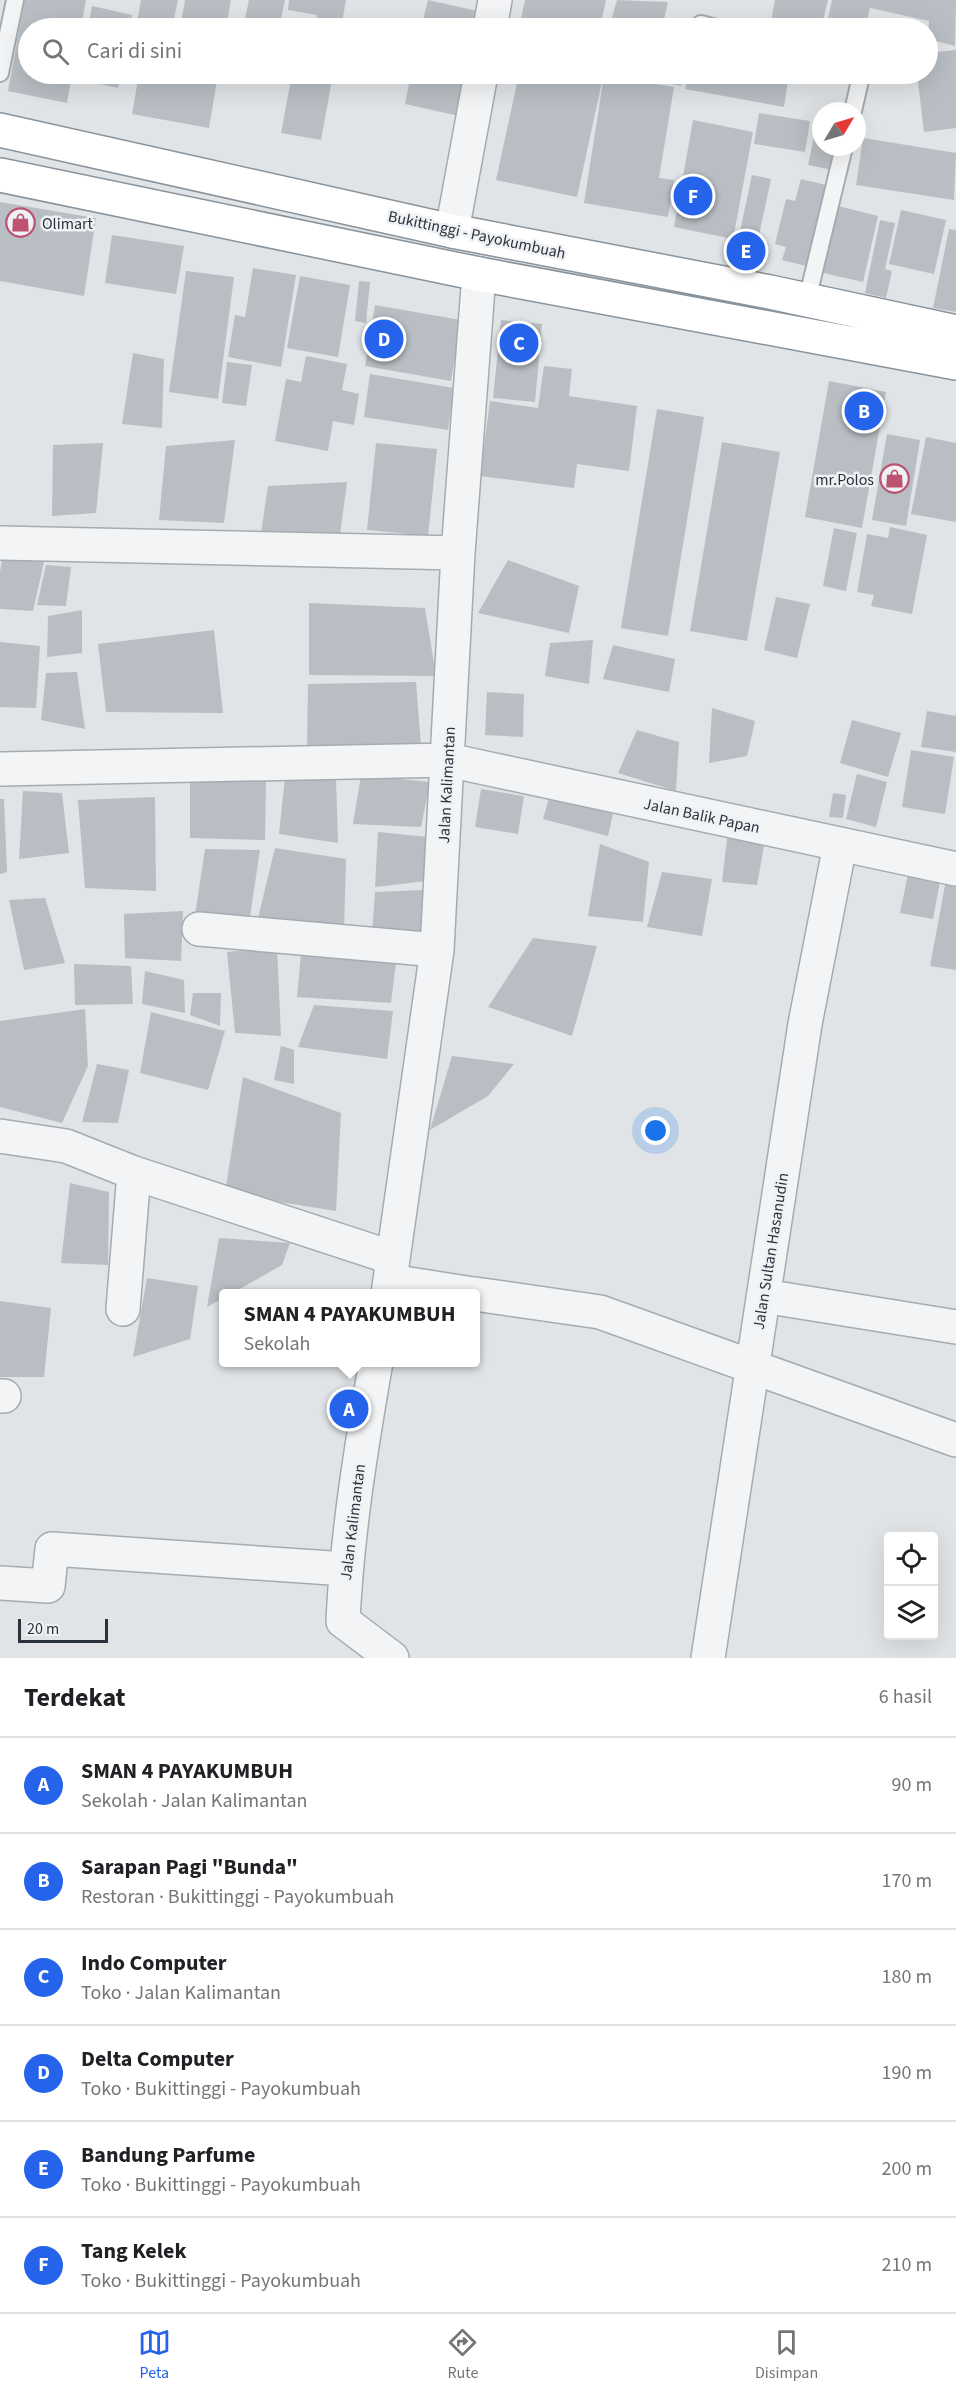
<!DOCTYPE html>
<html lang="id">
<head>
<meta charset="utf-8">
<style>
  :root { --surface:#fff; --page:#f6f6f6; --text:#202124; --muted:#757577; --line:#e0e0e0; --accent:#2563eb }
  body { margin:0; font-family:"Source Sans 3",sans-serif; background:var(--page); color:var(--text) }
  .controls { position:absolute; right:18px; bottom:18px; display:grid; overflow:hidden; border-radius:6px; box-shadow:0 6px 24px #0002 }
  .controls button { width:54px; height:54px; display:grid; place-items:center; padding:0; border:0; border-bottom:2px solid var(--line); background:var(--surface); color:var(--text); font:30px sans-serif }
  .compass { position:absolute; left:812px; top:102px; width:54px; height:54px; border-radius:50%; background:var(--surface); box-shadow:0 6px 24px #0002; rotate:52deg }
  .scale { position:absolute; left:18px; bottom:15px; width:90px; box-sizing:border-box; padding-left:6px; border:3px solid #2a333c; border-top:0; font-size:16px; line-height:21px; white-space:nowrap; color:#2a333c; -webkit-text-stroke:4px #eff2f5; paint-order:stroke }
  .you { position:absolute; left:656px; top:1131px; width:21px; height:21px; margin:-15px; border:4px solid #fff; border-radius:50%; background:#1a73e8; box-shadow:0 0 0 9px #1a73e833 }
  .badge { display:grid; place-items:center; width:39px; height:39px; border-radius:50%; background:var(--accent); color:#fff; font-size:20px; font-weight:700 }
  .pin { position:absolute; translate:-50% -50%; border:3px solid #fff; box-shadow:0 2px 6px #0006 }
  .popup { position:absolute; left:219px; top:1289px; width:261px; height:78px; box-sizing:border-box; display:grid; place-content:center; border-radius:6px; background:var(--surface); filter:drop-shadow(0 2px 4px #0005); font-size:20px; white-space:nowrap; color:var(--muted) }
  .popup b { font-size:22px; color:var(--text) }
  .popup::after { content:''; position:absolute; left:50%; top:100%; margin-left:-12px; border:12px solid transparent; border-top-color:var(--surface) }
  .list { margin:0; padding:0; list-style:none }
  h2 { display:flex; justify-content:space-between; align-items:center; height:78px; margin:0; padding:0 24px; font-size:26px }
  h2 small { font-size:20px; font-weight:400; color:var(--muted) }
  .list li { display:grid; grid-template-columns:39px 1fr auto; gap:18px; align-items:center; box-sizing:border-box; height:96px; padding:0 24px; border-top:2px solid var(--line) }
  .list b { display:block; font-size:22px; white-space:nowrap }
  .list p { margin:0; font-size:20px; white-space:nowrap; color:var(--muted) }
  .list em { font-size:20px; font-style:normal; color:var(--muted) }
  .icon { flex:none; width:33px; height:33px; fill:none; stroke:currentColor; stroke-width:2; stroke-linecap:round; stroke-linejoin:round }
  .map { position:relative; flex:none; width:956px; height:1658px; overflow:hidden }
  .search { position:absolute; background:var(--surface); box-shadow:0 6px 24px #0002; left:18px; right:18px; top:18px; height:66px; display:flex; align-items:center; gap:15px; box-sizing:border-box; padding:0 21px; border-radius:33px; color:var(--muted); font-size:22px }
  .sheet { height:654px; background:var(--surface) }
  nav { display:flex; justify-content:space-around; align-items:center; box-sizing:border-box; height:84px; border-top:2px solid var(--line); background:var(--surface); font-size:16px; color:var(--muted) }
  nav a { display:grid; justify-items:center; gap:3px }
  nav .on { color:var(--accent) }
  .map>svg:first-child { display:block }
  .building { fill:#b8bec3 }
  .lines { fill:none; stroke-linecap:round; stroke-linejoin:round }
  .service-casing { stroke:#a6abb0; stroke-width:20 }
  .minor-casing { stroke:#a6abb0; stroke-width:36 }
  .trunk-casing { stroke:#89939c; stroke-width:36 }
  .service { stroke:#f2f4f6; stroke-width:16 }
  .minor { stroke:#f2f4f6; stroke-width:33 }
  .trunk { stroke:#fff; stroke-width:33 }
  .labels { text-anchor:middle; stroke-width:5; stroke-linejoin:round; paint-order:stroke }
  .poi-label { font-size:16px; fill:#2a333c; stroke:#eff2f5; text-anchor:start }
  .street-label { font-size:16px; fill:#2a333c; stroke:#eff2f5 }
</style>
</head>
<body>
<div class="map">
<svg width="956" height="1658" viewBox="0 0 956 1658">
  <rect width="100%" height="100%" fill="#e0e4e7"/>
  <path class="building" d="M25,0H86L81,28H28V74H72L67,103L8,91Z
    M141,0H178L172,28H136Z
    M185,0H231L226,28H180Z
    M249,0H285L279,28H243Z
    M289,0H346L341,28H315L317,15L288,10Z
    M428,0L482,12L478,28H421Z
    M525,0H606L600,28H519Z
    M617,0L668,2L662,28H609Z
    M775,0H828L821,28H802L771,21Z
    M832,0H956L955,46L928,39L929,21L870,8L865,28H826Z
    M92,6L132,15L130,28H88Z
    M956,50V128L924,132L917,74H928V53Z
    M79,74H121L118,88L77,79Z
    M139,74H218L209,128L132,114Z
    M292,74H333L321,140L281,133Z
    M411,74H468L459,116L405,104Z
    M519,74H564L602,82L577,197L496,180Z
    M619,74H683L681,86Z
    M688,74H789L784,107L685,89Z
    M604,75L674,87L659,178L674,180L668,217L584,203Z
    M759,113L810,121L805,152L754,144Z
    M693,120L753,132L733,239L674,227Z
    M817,123L821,124V147H837L832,170L808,165Z
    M863,138L956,153L954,200L856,185Z
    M752,175L771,179L752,268L733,264Z
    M801,179L830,186L810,267L782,260L786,247L775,244L786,199L795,201Z
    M0,202L96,218L84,296L0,281Z
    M834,205L878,216L863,282L819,272Z
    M901,210L946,220L934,274L889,264Z
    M880,220L895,223L885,269L892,271L886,298L865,293Z
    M949,229L956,230V312L933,308Z
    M112,235L184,246L176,294L105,283Z
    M253,268L296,275L281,367L228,357L235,315L245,317Z
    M186,271L234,277L218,399L169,392Z
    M300,276L350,285L338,357L287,348Z
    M359,281L370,282L366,323L355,321Z
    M375,305L461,320L451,381L365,366Z
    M501,320L542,324L535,402L493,398Z
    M133,353L164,359L162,428L122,424Z
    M306,356L347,364L342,390L359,394L354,425L333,421L328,451L275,441L286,379L301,382Z
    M227,362L252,365L246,406L222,403Z
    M544,366L572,369L569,396L637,406L629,471L577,464L574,488L480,476L490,401L538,408Z
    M370,374L454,388L448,430L364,417Z
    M829,381L886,392L862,528L805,517Z
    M657,409L704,417L668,636L621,628Z
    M887,434L920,440L906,526L872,520Z
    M926,437L956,443V522L911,514Z
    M235,440L224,523L159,520L166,446Z
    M722,442L780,452L747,641L690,631Z
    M103,443L96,513L52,516L53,445Z
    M376,443L437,449L428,536L367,530Z
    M347,482L340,535L261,533L268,486Z
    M890,527L927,535L912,614L871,606L874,595L857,592L867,534L888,538Z
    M834,528L857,533L846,591L823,586Z
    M4,549L46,553L33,611L0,609V572Z
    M508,560L579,586L569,633L478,613Z
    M46,565L71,567L66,606L37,605Z
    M776,597L810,604L797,658L764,650Z
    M309,603L425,608L436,676L309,675Z
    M82,610V653L47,657L48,616Z
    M214,630L223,713L106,712L98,644Z
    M593,640L589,684L545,676L550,643Z
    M0,642L40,646L36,708L0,707Z
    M613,645L675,659L669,692L603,679Z
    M77,672L85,729L41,720L46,673Z
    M416,682L421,746L307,749L308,684Z
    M487,692L524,694L523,737L485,735Z
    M712,708L755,721L747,756L709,763Z
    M927,711L956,716V752L921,747Z
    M852,720L901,733L888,777L840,763Z
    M637,730L679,742L676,791L618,773Z
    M911,750L954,757L945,814L902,807Z
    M857,774L887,782L876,827L846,819Z
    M361,775L430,782L421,827L353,824Z
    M285,777L336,779L338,843L279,834Z
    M266,779L265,840L190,838V780Z
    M481,789L524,796L518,834L475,827Z
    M23,791L62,793L69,853L19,859Z
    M833,793L846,795L843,818L829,817Z
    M155,797L156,891L85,888L78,800Z
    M549,798L613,814L608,836L543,819Z
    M0,799H4L7,872L0,874Z
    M728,830L765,840L757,885L722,882Z
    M378,832L428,837L427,881L375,887Z
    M600,844L649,862L643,922L588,916Z
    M275,848L346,859L344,931L257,922Z
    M205,849L260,850L249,923L194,922Z
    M909,869L941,876L933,919L900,913Z
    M662,872L712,879L702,936L647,927Z
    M946,880L956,882V970L930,966Z
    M424,890L428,931L372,933L375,892Z
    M45,898L65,963L24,970L9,900Z
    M183,911L181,961L125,958L124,914Z
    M533,938L597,946L572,1036L488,1007Z
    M302,943L397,954L391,1003L297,997Z
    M277,947L281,1036L235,1033L227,952Z
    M74,964L131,966L133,1004L75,1005Z
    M145,971L184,980L185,1013L142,1004Z
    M193,993H221L220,1026L190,1015Z
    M314,1005L393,1011L387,1059L298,1047Z
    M85,1009L88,1066L62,1123L0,1107V1021Z
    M151,1012L225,1031L208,1090L140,1073Z
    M281,1046L294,1050V1084L274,1080Z
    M452,1056L514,1064L488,1096L430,1130Z
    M97,1064L129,1070L118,1123L82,1122Z
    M243,1077L341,1113L336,1211L225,1193Z
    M70,1183L109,1192L108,1265L61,1263Z
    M219,1238L290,1243L282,1265L231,1294H223V1298L207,1307Z
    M147,1278L198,1286L190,1339L133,1357Z
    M0,1301L51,1308L44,1377H0Z"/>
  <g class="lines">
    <defs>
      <path id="service" d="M701,24L716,28
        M0,73L15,0
        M852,74L861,76L853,111
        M807,300L844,147"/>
      <path id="minor" d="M490,28L495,0
        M452,231L481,74
        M0,543L458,553
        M0,769L448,760L956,869
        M199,929L437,950
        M0,1136L66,1146L134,1173L393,1258
        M390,1281L473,1294
        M388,1294L437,950L458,553L479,274
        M475,1294L600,1312L956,1440
        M764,1296L956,1327
        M123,1309L134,1173
        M376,1362C361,1448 347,1534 343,1621L392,1658
        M0,1396H4
        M0,1583L48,1586L52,1549L346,1569
        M708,1658L805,1024L840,845"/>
      <path id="trunk" d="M0,130L452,231L770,292L956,332
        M0,175L479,274L956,363"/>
    </defs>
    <use href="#service" class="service-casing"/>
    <use href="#minor" class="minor-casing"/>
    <use href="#trunk" class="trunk-casing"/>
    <use href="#service" class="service"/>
    <use href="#minor" class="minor"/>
    <use href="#trunk" class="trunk"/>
  </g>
  <defs>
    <symbol id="shop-ring" viewBox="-11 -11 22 22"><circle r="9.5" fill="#eff2f5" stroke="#bd5371" stroke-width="1.5"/><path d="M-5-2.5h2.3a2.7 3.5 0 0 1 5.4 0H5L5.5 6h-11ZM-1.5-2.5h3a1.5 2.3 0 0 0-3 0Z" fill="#bd5371"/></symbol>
  </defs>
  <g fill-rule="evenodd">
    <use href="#shop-ring" x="4" y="206" width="33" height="33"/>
    <use href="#shop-ring" x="878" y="462" width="33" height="33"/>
  </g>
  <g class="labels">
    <g class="poi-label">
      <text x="42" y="229">Olimart</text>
      <text x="874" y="485" text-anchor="end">mr.Polos</text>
    </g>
    <g class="street-label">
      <text transform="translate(477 234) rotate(12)" y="6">Bukittinggi - Payokumbuah</text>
      <text transform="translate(446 785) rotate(-87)" y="6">Jalan Kalimantan</text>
      <text transform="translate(702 815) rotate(12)" y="6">Jalan Balik Papan</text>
      <text transform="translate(770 1251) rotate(-81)" y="6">Jalan Sultan Hasanudin</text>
      <text transform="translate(352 1522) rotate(-83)" y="6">Jalan Kalimantan</text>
    </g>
  </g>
</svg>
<div class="controls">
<button><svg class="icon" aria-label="locate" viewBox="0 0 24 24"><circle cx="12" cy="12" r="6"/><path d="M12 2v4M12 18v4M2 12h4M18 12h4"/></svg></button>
<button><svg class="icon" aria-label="layers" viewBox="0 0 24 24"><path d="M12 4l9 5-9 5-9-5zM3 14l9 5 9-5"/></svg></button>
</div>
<svg class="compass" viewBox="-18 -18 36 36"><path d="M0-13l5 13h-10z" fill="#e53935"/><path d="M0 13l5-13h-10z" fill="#757577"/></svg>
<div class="scale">20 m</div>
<div class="you"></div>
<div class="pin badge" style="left:349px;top:1409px">A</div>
<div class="popup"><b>SMAN 4 PAYAKUMBUH</b>Sekolah</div>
<div class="pin badge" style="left:864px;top:411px">B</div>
<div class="pin badge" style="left:519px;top:343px">C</div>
<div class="pin badge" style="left:384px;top:339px">D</div>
<div class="pin badge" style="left:746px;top:251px">E</div>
<div class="pin badge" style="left:693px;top:196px">F</div>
<div class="search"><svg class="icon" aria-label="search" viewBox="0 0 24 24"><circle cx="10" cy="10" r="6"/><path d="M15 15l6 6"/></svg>Cari di sini</div>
</div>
<section class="sheet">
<h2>Terdekat<small>6 hasil</small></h2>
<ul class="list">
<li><span class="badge">A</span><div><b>SMAN 4 PAYAKUMBUH</b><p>Sekolah · Jalan Kalimantan</p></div><em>90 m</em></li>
<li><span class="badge">B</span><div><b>Sarapan Pagi &quot;Bunda&quot;</b><p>Restoran · Bukittinggi - Payokumbuah</p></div><em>170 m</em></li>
<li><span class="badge">C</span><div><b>Indo Computer</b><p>Toko · Jalan Kalimantan</p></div><em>180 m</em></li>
<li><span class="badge">D</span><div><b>Delta Computer</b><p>Toko · Bukittinggi - Payokumbuah</p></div><em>190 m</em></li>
<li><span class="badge">E</span><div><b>Bandung Parfume</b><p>Toko · Bukittinggi - Payokumbuah</p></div><em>200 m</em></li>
<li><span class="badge">F</span><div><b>Tang Kelek</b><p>Toko · Bukittinggi - Payokumbuah</p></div><em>210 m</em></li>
</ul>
</section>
<nav>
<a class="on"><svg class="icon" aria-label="map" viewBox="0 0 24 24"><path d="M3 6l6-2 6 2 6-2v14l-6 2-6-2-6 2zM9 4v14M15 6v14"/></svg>Peta</a>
<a><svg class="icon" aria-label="directions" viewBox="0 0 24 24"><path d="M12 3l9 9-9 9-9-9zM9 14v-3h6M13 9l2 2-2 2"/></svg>Rute</a>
<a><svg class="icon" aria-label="saved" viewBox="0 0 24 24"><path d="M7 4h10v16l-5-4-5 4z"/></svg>Disimpan</a>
</nav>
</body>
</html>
